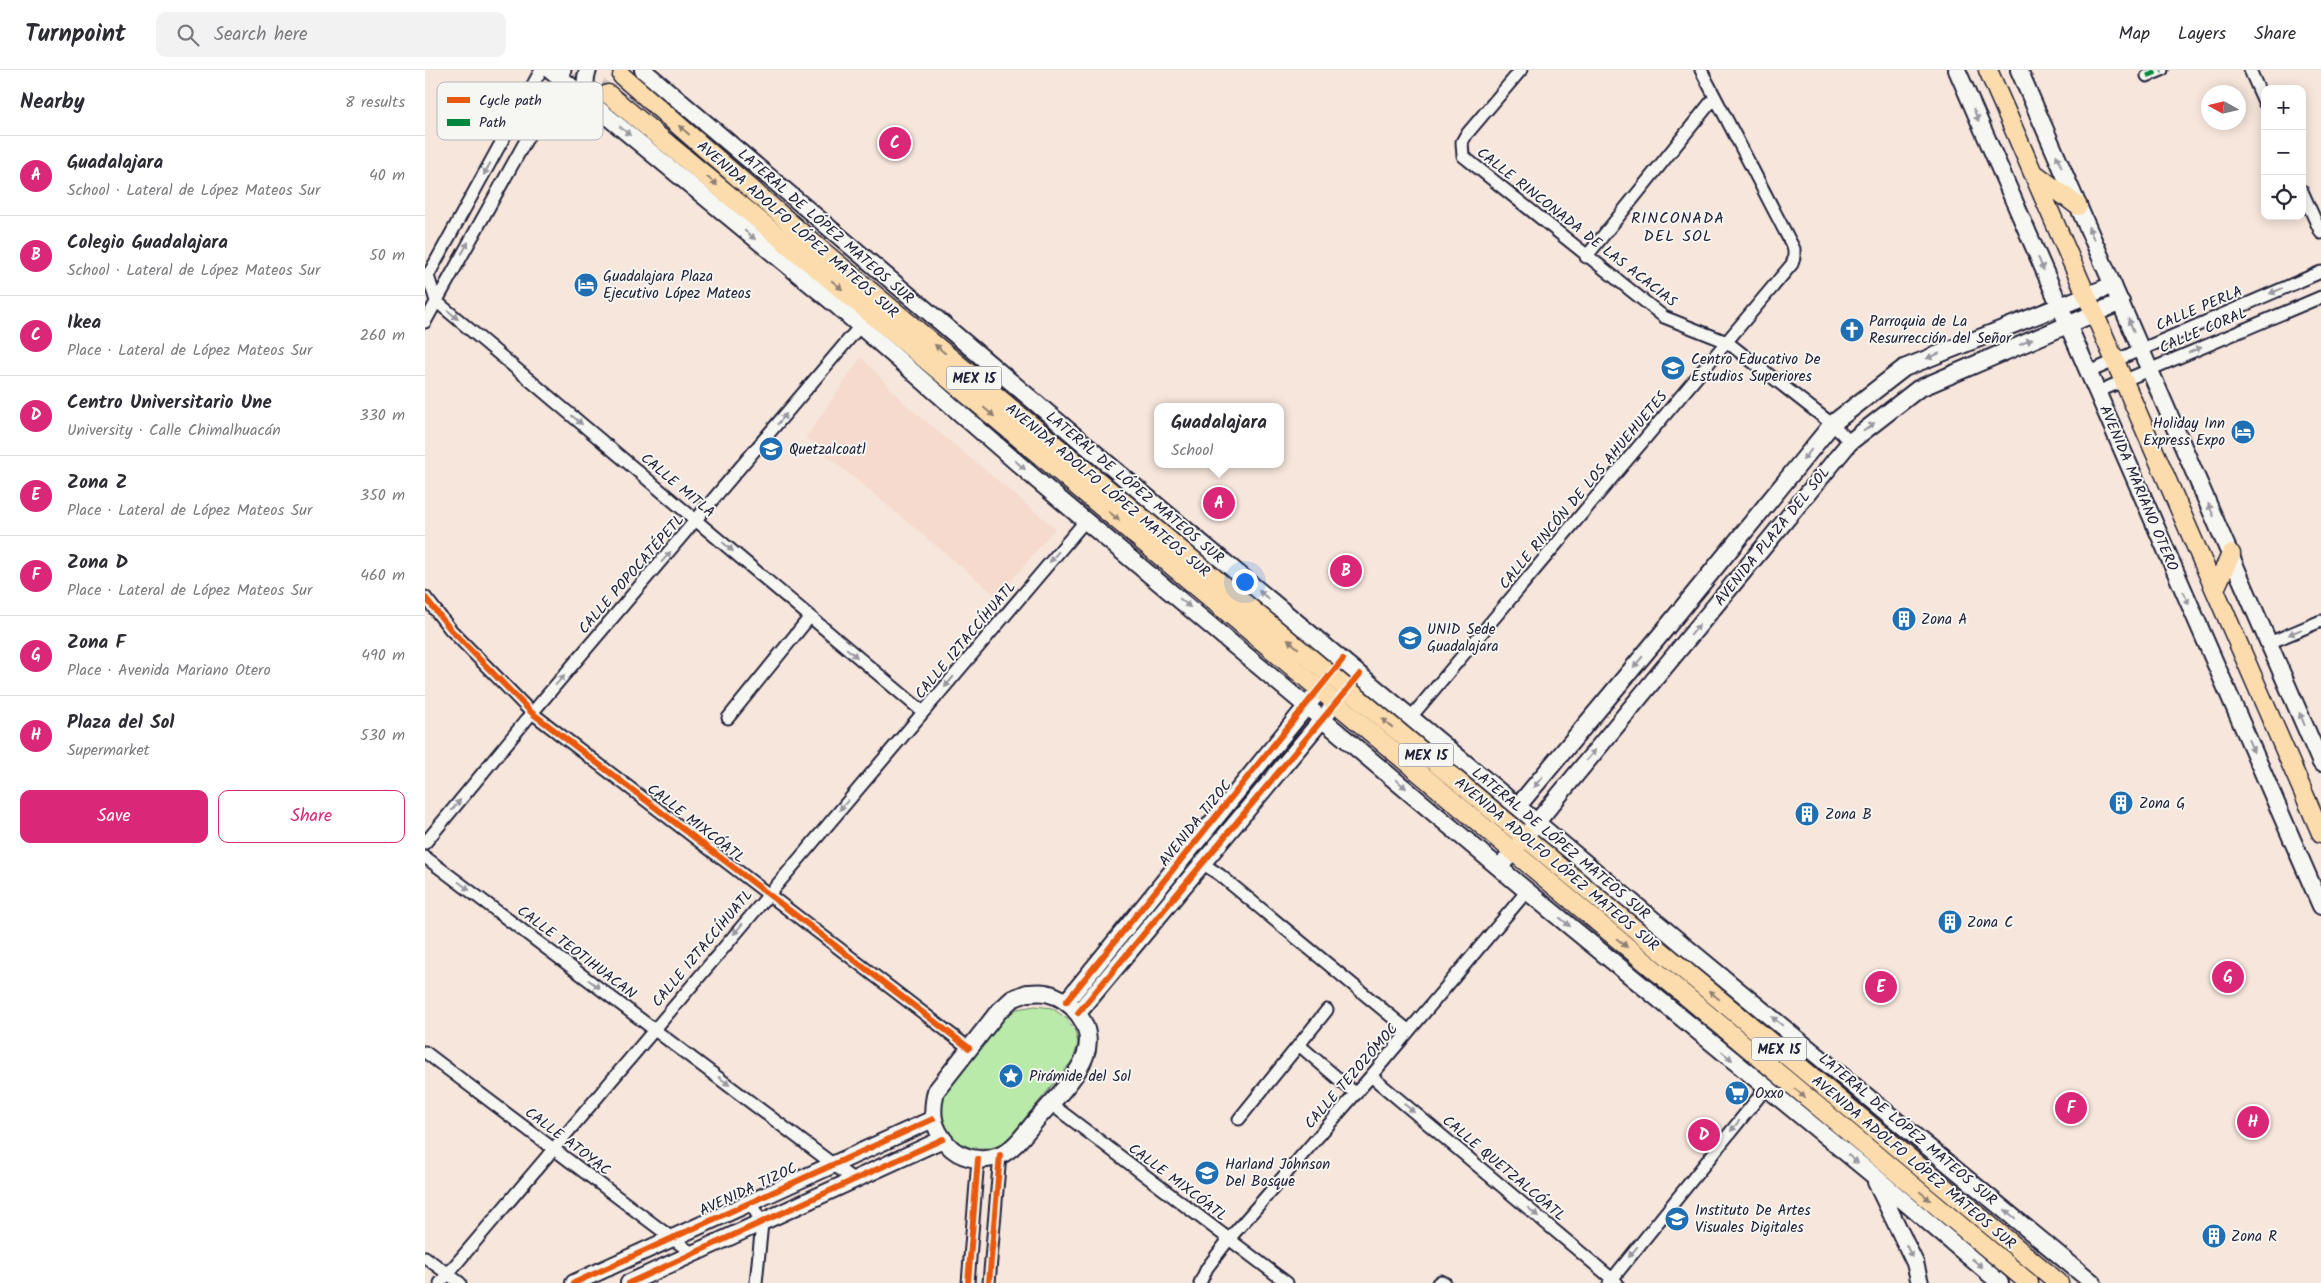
<!DOCTYPE html>
<html lang="en">
<head>
<meta charset="utf-8">
<style>
  :root { --surface:#fff; --page:#f2f2f3; --text:#2b2b33; --muted:#7c7c81; --line:#e1e1e2; --accent:#db2777 }
  body { margin:0; font-family:Kalam,sans-serif; background:var(--page); color:var(--text) }
  .controls { position:absolute; right:15px; top:15px; display:grid; overflow:hidden; border-radius:10px; box-shadow:0 2px 12px #0003 }
  .controls button { width:45px; height:45px; display:grid; place-items:center; padding:0; border:0; border-bottom:1px solid var(--line); background:var(--surface); color:var(--text); font:25px sans-serif }
  .compass { position:absolute; left:1776px; top:15px; width:45px; height:45px; border-radius:50%; background:var(--surface); box-shadow:0 2px 12px #0003; rotate:278deg }
  .you { position:absolute; left:819px; top:511px; width:18px; height:18px; margin:-12px; border:4px solid #fff; border-radius:50%; background:#1a73e8; box-shadow:0 0 0 8px #1a73e833 }
  .badge { display:grid; place-items:center; width:32px; height:32px; border-radius:50%; background:var(--accent); color:#fff; font-size:16px; font-weight:700 }
  .pin { position:absolute; translate:-50% -50%; border:2px solid #fff; box-shadow:0 1px 5px #0006 }
  .popup { position:absolute; left:729px; top:333px; width:130px; height:65px; box-sizing:border-box; display:grid; place-content:center; border-radius:10px; background:var(--surface); filter:drop-shadow(0 1px 4px #0005); font-size:16px; white-space:nowrap; color:var(--muted) }
  .popup b { font-size:19px; color:var(--text) }
  .popup::after { content:''; position:absolute; left:50%; top:100%; margin-left:-10px; border:10px solid transparent; border-top-color:var(--surface) }
  .list { margin:0; padding:0; list-style:none }
  h2 { display:flex; justify-content:space-between; align-items:center; height:65px; margin:0; padding:0 20px; font-size:21px }
  h2 small { font-size:16px; font-weight:400; color:var(--muted) }
  .list li { display:grid; grid-template-columns:32px 1fr auto; gap:15px; align-items:center; box-sizing:border-box; height:80px; padding:0 20px; border-top:1px solid var(--line) }
  .list b { display:block; font-size:19px; white-space:nowrap }
  .list p { margin:0; font-size:16px; white-space:nowrap; color:var(--muted) }
  .list em { font-size:16px; font-style:normal; color:var(--muted) }
  .actions { display:flex; gap:10px; padding:15px 20px }
  .actions a { flex:1; padding:11px 0; border:1px solid var(--accent); border-radius:10px; text-align:center; font-size:18px; color:var(--accent) }
  .actions .main { background:var(--accent); color:#fff }
  .icon { flex:none; width:28px; height:28px; fill:none; stroke:currentColor; stroke-width:2; stroke-linecap:round; stroke-linejoin:round }
  .map { position:relative; flex:none; width:1896px; height:1213px; overflow:hidden }
  header { display:flex; align-items:center; gap:30px; box-sizing:border-box; height:70px; padding:0 25px; background:var(--surface); border-bottom:1px solid var(--line) }
  header strong { font-size:24px }
  nav { display:flex; gap:28px; margin-inline-start:auto; font-size:18px }
  .search { width:350px; height:45px; background:var(--page); display:flex; align-items:center; gap:12px; box-sizing:border-box; padding:0 18px; border-radius:10px; color:var(--muted); font-size:19px }
  main { display:flex }
  aside { flex:1; background:var(--surface) }
  .map>svg:first-child { display:block }
  .built { fill:#f6dacd }
  .green { fill:#b9eaa9; stroke:#6e8672 }
  .lines { fill:none; stroke-linecap:round; stroke-linejoin:round }
  .primary-tunnel { stroke:#ccbfbc; stroke-width:18; stroke-dasharray:18 9; stroke-linecap:butt }
  .street-casing { stroke:#22223b; stroke-width:15 }
  .secondary-casing { stroke:#22223b; stroke-width:20 }
  .primary-casing { stroke:#22223b; stroke-width:21 }
  .street { stroke:#f6f6f2; stroke-width:11 }
  .secondary { stroke:#f6f6f2; stroke-width:16 }
  .primary { stroke:#fcdcac; stroke-width:18 }
  .quiet { stroke:#00873e; stroke-width:5; stroke-dasharray:10 5; stroke-linecap:butt }
  .cycleway-casing { stroke:#f6f6f2; stroke-width:9 }
  .cycleway { stroke:#e8590c; stroke-width:6 }
  .oneway { fill:#9797a0 }
  .oneway2 { fill:#8f7f74 }
  .labels { text-anchor:middle; stroke-width:4; stroke-linejoin:round; paint-order:stroke }
  .shield { fill:#f6f6f2; stroke:#626272; stroke-width:1 }
  .shield-label { font-size:14px; font-weight:bold; fill:#22223b }
  .street-label { font-size:15px; fill:#22223b; stroke:#f6f6f2 }
  .poi-label { font-size:15px; fill:#22223b; stroke:#f6f6f2; text-anchor:start }
  .neighbourhood-label { font-size:16px; letter-spacing:1px; fill:#22223b; stroke:#f6f6f2 }
  .key { fill:#f6f6f2; stroke:#b6b6bb; stroke-width:1 }
  .key-label { font-size:14px; fill:#22223b }
</style>
</head>
<body>
<header>
<strong>Turnpoint</strong>
<div class="search"><svg class="icon" aria-label="search" viewBox="0 0 24 24"><circle cx="10" cy="10" r="6"/><path d="M15 15l6 6"/></svg>Search here</div>
<nav><a>Map</a><a>Layers</a><a>Share</a></nav>
</header>
<main>
<aside>
<h2>Nearby<small>8 results</small></h2>
<ul class="list">
<li><span class="badge">A</span><div><b>Guadalajara</b><p>School · Lateral de López Mateos Sur</p></div><em>40 m</em></li>
<li><span class="badge">B</span><div><b>Colegio Guadalajara</b><p>School · Lateral de López Mateos Sur</p></div><em>50 m</em></li>
<li><span class="badge">C</span><div><b>Ikea</b><p>Place · Lateral de López Mateos Sur</p></div><em>260 m</em></li>
<li><span class="badge">D</span><div><b>Centro Universitario Une</b><p>University · Calle Chimalhuacán</p></div><em>330 m</em></li>
<li><span class="badge">E</span><div><b>Zona Z</b><p>Place · Lateral de López Mateos Sur</p></div><em>350 m</em></li>
<li><span class="badge">F</span><div><b>Zona D</b><p>Place · Lateral de López Mateos Sur</p></div><em>460 m</em></li>
<li><span class="badge">G</span><div><b>Zona F</b><p>Place · Avenida Mariano Otero</p></div><em>490 m</em></li>
<li><span class="badge">H</span><div><b>Plaza del Sol</b><p>Supermarket</p></div><em>530 m</em></li>
</ul>
<div class="actions"><a class="main">Save</a><a>Share</a></div>
</aside>
<div class="map">
<svg width="1896" height="1213" viewBox="0 0 1896 1213">
  <rect width="100%" height="100%" fill="#f6e6dc"/>
  <filter id="ink" filterUnits="userSpaceOnUse"><feTurbulence type="fractalNoise" baseFrequency=".02" numOctaves="2"/><feDisplacementMap in="SourceGraphic" scale="10" xChannelSelector="R" yChannelSelector="G"/><feConvolveMatrix kernelMatrix="1 2 1 2 8 2 1 2 1" color-interpolation-filters="sRGB"/></filter>
  <g filter="url(#ink)">
    <path class="built" d="M436,287L480,334L630,458L573,527L381,368Z"/>
    <path class="green" d="M610,936L627,938L642,949L650,961L653,973L648,990L578,1075L564,1078H547L530,1071L520,1058L514,1046L518,1025L579,949L592,939Z"/>
    <g class="lines">
      <path class="primary-tunnel" d="M153,0L183,24"/>
      <defs>
        <path id="street" d="M1096,0L1041,65L1037,72L1038,86L1239,247L1302,272L1407,354L1425,372
          M1825,0L1840,34
          M1722,6L1737,0
          M1877,121L1896,163
          M1161,187L1290,27
          M0,204L3,206L11,231L498,642
          M0,211L116,0
          M0,252L140,0
          M1664,302L1896,202
          M1672,322L1896,227
          M0,527L26,560L107,643L544,978
          M1844,573L1896,551
          M986,647L1367,194L1369,188V179L1276,0
          M303,648L384,548
          M0,773L107,643L435,256
          M0,787L429,1110
          M777,793L795,805L984,961
          M874,975L931,1024
          M0,982L268,1184
          M946,1006L1192,1213
          M626,1034L862,1213
          M814,1049L902,940
          M325,1132L337,1153L331,1213
          M0,1187L35,1213
          M15,1213L661,450
          M543,1213L553,1089
          M564,1213L575,1085
          M775,1213L782,1198L804,1169L946,1006L1102,821
          M1013,1213L1016,1211L1020,1213
          M1184,1213L1341,1018"/>
        <path id="secondary" d="M126,0L411,235L613,411L1102,821L1448,1105L1575,1213
          M163,0C158,13 161,21 166,33
          M218,0L749,450L1274,888L1668,1213
          M1532,0L1896,836
          M1594,0L1896,693
          M1093,736L1237,563L1407,354L1479,298L1688,215
          M1079,792L1425,372L1493,319L1696,232
          M602,923C608,923 615,922 621,923C648,929 671,958 660,986C651,1009 628,1031 612,1049C601,1062 590,1079 574,1086C556,1093 534,1088 522,1074C507,1057 506,1042 511,1021L573,942L587,929Z
          M641,932L889,627
          M653,943L904,641
          M1451,1112L1490,1193L1495,1213
          M149,1213L508,1049
          M204,1213L518,1069"/>
        <path id="primary" d="M1563,0L1896,763
          M197,6L395,179L1634,1213
          M183,24L1604,1213
          M1609,103L1653,136
          M1790,519L1806,484"/>
      </defs>
      <use href="#street" class="street-casing"/>
      <use href="#secondary" class="secondary-casing"/>
      <use href="#primary" class="primary-casing"/>
      <use href="#street" class="street"/>
      <use href="#secondary" class="secondary"/>
      <use href="#primary" class="primary"/>
      <path class="quiet" d="M1722,6L1737,0"/>
      <defs>
        <path id="cycleway" d="M0,527L26,560L107,643L544,978
          M641,932L918,589
          M653,943L935,604
          M149,1213L508,1049
          M204,1213L518,1069
          M543,1213L553,1089
          M564,1213L575,1085"/>
      </defs>
      <use href="#cycleway" class="cycleway-casing"/>
      <use href="#cycleway" class="cycleway"/>
    </g>
    <defs><path id="oneway-solid" d="M-6-.8H1V-3.2L6.5 0L1 3.2V.8H-6Z" transform="scale(1.25)"/></defs>
    <g class="oneway">
      <use href="#oneway-solid" transform="translate(1551 45) rotate(66)"/>
      <use href="#oneway-solid" transform="translate(200 61) rotate(40)"/>
      <use href="#oneway-solid" transform="translate(1634 91) rotate(-114)"/>
      <use href="#oneway-solid" transform="translate(62 99) rotate(119)"/>
      <use href="#oneway-solid" transform="translate(1666 163) rotate(-114)"/>
      <use href="#oneway-solid" transform="translate(325 165) rotate(40)"/>
      <use href="#oneway-solid" transform="translate(40 178) rotate(-61)"/>
      <use href="#oneway-solid" transform="translate(1616 194) rotate(67)"/>
      <use href="#oneway-solid" transform="translate(1851 221) rotate(157)"/>
      <use href="#oneway-solid" transform="translate(28 245) rotate(40)"/>
      <use href="#oneway-solid" transform="translate(1706 255) rotate(-113)"/>
      <use href="#oneway-solid" transform="translate(1601 272) rotate(-24)"/>
      <use href="#oneway-solid" transform="translate(1770 280) rotate(-23)"/>
      <use href="#oneway-solid" transform="translate(1508 286) rotate(158)"/>
      <use href="#oneway-solid" transform="translate(357 349) rotate(-50)"/>
      <use href="#oneway-solid" transform="translate(152 350) rotate(40)"/>
      <use href="#oneway-solid" transform="translate(1444 357) rotate(-38)"/>
      <use href="#oneway-solid" transform="translate(1382 385) rotate(129)"/>
      <use href="#oneway-solid" transform="translate(595 395) rotate(41)"/>
      <use href="#oneway-solid" transform="translate(1786 440) rotate(-114)"/>
      <use href="#oneway-solid" transform="translate(303 477) rotate(41)"/>
      <use href="#oneway-solid" transform="translate(241 487) rotate(-49)"/>
      <use href="#oneway-solid" transform="translate(629 487) rotate(130)"/>
      <use href="#oneway-solid" transform="translate(839 525) rotate(-140)"/>
      <use href="#oneway-solid" transform="translate(1761 528) rotate(67)"/>
      <use href="#oneway-solid" transform="translate(760 533) rotate(40)"/>
      <use href="#oneway-solid" transform="translate(1270 560) rotate(-51)"/>
      <use href="#oneway-solid" transform="translate(1870 562) rotate(157)"/>
      <use href="#oneway-solid" transform="translate(427 583) rotate(40)"/>
      <use href="#oneway-solid" transform="translate(1213 592) rotate(130)"/>
      <use href="#oneway-solid" transform="translate(135 610) rotate(-49)"/>
      <use href="#oneway-solid" transform="translate(524 612) rotate(130)"/>
      <use href="#oneway-solid" transform="translate(1877 649) rotate(-113)"/>
      <use href="#oneway-solid" transform="translate(1826 676) rotate(67)"/>
      <use href="#oneway-solid" transform="translate(1166 685) rotate(-50)"/>
      <use href="#oneway-solid" transform="translate(1113 712) rotate(130)"/>
      <use href="#oneway-solid" transform="translate(976 714) rotate(40)"/>
      <use href="#oneway-solid" transform="translate(31 735) rotate(-50)"/>
      <use href="#oneway-solid" transform="translate(419 735) rotate(131)"/>
      <use href="#oneway-solid" transform="translate(39 816) rotate(37)"/>
      <use href="#oneway-solid" transform="translate(1140 852) rotate(40)"/>
      <use href="#oneway-solid" transform="translate(313 859) rotate(130)"/>
      <use href="#oneway-solid" transform="translate(169 914) rotate(37)"/>
      <use href="#oneway-solid" transform="translate(1352 951) rotate(-141)"/>
      <use href="#oneway-solid" transform="translate(1302 986) rotate(39)"/>
      <use href="#oneway-solid" transform="translate(299 1011) rotate(37)"/>
      <use href="#oneway-solid" transform="translate(984 1038) rotate(40)"/>
      <use href="#oneway-solid" transform="translate(1310 1056) rotate(129)"/>
      <use href="#oneway-solid" transform="translate(1428 1089) rotate(39)"/>
      <use href="#oneway-solid" transform="translate(1108 1142) rotate(40)"/>
      <use href="#oneway-solid" transform="translate(1585 1144) rotate(-140)"/>
      <use href="#oneway-solid" transform="translate(1484 1181) rotate(65)"/>
      <use href="#oneway-solid" transform="translate(1208 1182) rotate(129)"/>
      <use href="#oneway-solid" transform="translate(1552 1193) rotate(40)"/>
    </g>
    <g class="oneway2">
      <use href="#oneway-solid" transform="translate(259 60) rotate(-139)"/>
      <use href="#oneway-solid" transform="translate(287 111) rotate(40)"/>
      <use href="#oneway-solid" transform="translate(412 215) rotate(40)"/>
      <use href="#oneway-solid" transform="translate(515 279) rotate(-140)"/>
      <use href="#oneway-solid" transform="translate(564 342) rotate(40)"/>
      <use href="#oneway-solid" transform="translate(689 446) rotate(40)"/>
      <use href="#oneway-solid" transform="translate(868 574) rotate(-140)"/>
      <use href="#oneway-solid" transform="translate(962 653) rotate(-140)"/>
      <use href="#oneway-solid" transform="translate(1197 873) rotate(40)"/>
      <use href="#oneway-solid" transform="translate(1289 925) rotate(-140)"/>
      <use href="#oneway-solid" transform="translate(1375 1023) rotate(40)"/>
      <use href="#oneway-solid" transform="translate(1500 1126) rotate(40)"/>
    </g>
  </g>
  <defs>
    <symbol id="hotel-disc" viewBox="-11 -11 22 22"><circle r="9.5" fill="#1f6fb2" stroke="#f6f6f2"/><path d="M-6-4.5h1.5V1H6V5H4.5V3h-9V5H-6ZM-4 0a1.8 1.8 0 1 1 3.6 0ZM.5 0V-2.5h3Q6-2.5 6 0Z" fill="#fff"/></symbol>
    <symbol id="church-disc" viewBox="-11 -11 22 22"><circle r="9.5" fill="#1f6fb2" stroke="#f6f6f2"/><path d="M-1.2-6h2.4v3.5h3.3v2.4h-3.3V6h-2.4V-.1h-3.3v-2.4h3.3Z" fill="#fff"/></symbol>
    <symbol id="university-disc" viewBox="-11 -11 22 22"><circle r="9.5" fill="#1f6fb2" stroke="#f6f6f2"/><path d="M0-5L7-2L0 1L-7-2ZM-4 1L0 2.5L4 1V4Q0 6-4 4Z" fill="#fff"/></symbol>
    <symbol id="school-disc" viewBox="-11 -11 22 22"><circle r="9.5" fill="#1f6fb2" stroke="#f6f6f2"/><path d="M0-5L7-2L0 1L-7-2ZM-4 1L0 2.5L4 1V4Q0 6-4 4Z" fill="#fff"/></symbol>
    <symbol id="building-disc" viewBox="-11 -11 22 22"><circle r="9.5" fill="#1f6fb2" stroke="#f6f6f2"/><path d="M-4-6H4V6H1V3H-1V6H-4ZM-2.5-4.3h1.7v1.8h-1.7ZM.8-4.3h1.7v1.8H.8ZM-2.5-1h1.7V.8h-1.7ZM.8-1h1.7V.8H.8Z" fill="#fff"/></symbol>
    <symbol id="sight-disc" viewBox="-11 -11 22 22"><circle r="9.5" fill="#1f6fb2" stroke="#f6f6f2"/><path d="M0-6L1.8-2.2L6-1.7L2.9 1.2L3.7 5.4L0 3.3L-3.7 5.4L-2.9 1.2L-6-1.7L-1.8-2.2Z" fill="#fff"/></symbol>
    <symbol id="supermarket-disc" viewBox="-11 -11 22 22"><circle r="9.5" fill="#1f6fb2" stroke="#f6f6f2"/><path d="M-6-5.5h2.5l.6 2H6L4.5 2H-2.5L-4.4-4H-6ZM-1.5 3.2a1.3 1.3 0 1 0 .1 0ZM3 3.2a1.3 1.3 0 1 0 .1 0Z" fill="#fff"/></symbol>
  </defs>
  <g fill-rule="evenodd">
    <use href="#hotel-disc" x="147" y="201" width="28" height="28"/>
    <use href="#church-disc" x="1413" y="246" width="28" height="28"/>
    <use href="#university-disc" x="1234" y="284" width="28" height="28"/>
    <use href="#hotel-disc" x="1804" y="348" width="28" height="28"/>
    <use href="#school-disc" x="332" y="365" width="28" height="28"/>
    <use href="#building-disc" x="1465" y="535" width="28" height="28"/>
    <use href="#school-disc" x="971" y="554" width="28" height="28"/>
    <use href="#building-disc" x="1682" y="719" width="28" height="28"/>
    <use href="#building-disc" x="1368" y="730" width="28" height="28"/>
    <use href="#building-disc" x="1511" y="838" width="28" height="28"/>
    <use href="#sight-disc" x="572" y="992" width="28" height="28"/>
    <use href="#supermarket-disc" x="1298" y="1009" width="28" height="28"/>
    <use href="#school-disc" x="768" y="1089" width="28" height="28"/>
    <use href="#university-disc" x="1238" y="1135" width="28" height="28"/>
    <use href="#building-disc" x="1775" y="1152" width="28" height="28"/>
  </g>
  <g class="labels">
    <g class="shield">
      <rect x="521.5" y="296.5" width="55" height="23" rx="4"/>
      <rect x="973.5" y="673.5" width="55" height="23" rx="4"/>
      <rect x="1326.5" y="967.5" width="55" height="23" rx="4"/>
    </g>
    <g class="shield-label">
      <text x="549" y="313">MEX 15</text>
      <text x="1001" y="690">MEX 15</text>
      <text x="1354" y="984">MEX 15</text>
    </g>
    <g class="street-label">
      <text transform="translate(401 156) rotate(41)" y="5">LATERAL DE LÓPEZ MATEOS SUR</text>
      <text transform="translate(1152 157) rotate(38)" y="5">CALLE RINCONADA DE LAS ACACIAS</text>
      <text transform="translate(373 159) rotate(41)" y="5">AVENIDA ADOLFO LÓPEZ MATEOS SUR</text>
      <text transform="translate(1774 238) rotate(-23)" y="5">CALLE PERLA</text>
      <text transform="translate(1778 260) rotate(-23)" y="5">CALLE CORAL</text>
      <text transform="translate(253 415) rotate(40)" y="5">CALLE MITLA</text>
      <text transform="translate(710 417) rotate(40)" y="5">LATERAL DE LÓPEZ MATEOS SUR</text>
      <text transform="translate(1714 418) rotate(67)" y="5">AVENIDA MARIANO OTERO</text>
      <text transform="translate(683 420) rotate(40)" y="5">AVENIDA ADOLFO LÓPEZ MATEOS SUR</text>
      <text transform="translate(1158 420) rotate(-50)" y="5">CALLE RINCÓN DE LOS AHUEHUETES</text>
      <text transform="translate(1347 466) rotate(-51)" y="5">AVENIDA PLAZA DEL SOL</text>
      <text transform="translate(206 504) rotate(-49)" y="5">CALLE POPOCATÉPETL</text>
      <text transform="translate(540 570) rotate(-50)" y="5">CALLE IZTACCÍHUATL</text>
      <text transform="translate(271 753) rotate(38)" y="5">CALLE MIXCÓATL</text>
      <text transform="translate(770 753) rotate(-51)" y="5">AVENIDA TIZOC</text>
      <text transform="translate(1136 773) rotate(40)" y="5">LATERAL DE LÓPEZ MATEOS SUR</text>
      <text transform="translate(1132 794) rotate(40)" y="5">AVENIDA ADOLFO LÓPEZ MATEOS SUR</text>
      <text transform="translate(277 878) rotate(-50)" y="5">CALLE IZTACCÍHUATL</text>
      <text transform="translate(152 882) rotate(37)" y="5">CALLE TEOTIHUACAN</text>
      <text transform="translate(926 1006) rotate(-49)" y="5">CALLE TEZOZÓMOC</text>
      <text transform="translate(1483 1059) rotate(40)" y="5">LATERAL DE LÓPEZ MATEOS SUR</text>
      <text transform="translate(143 1071) rotate(37)" y="5">CALLE ATOYAC</text>
      <text transform="translate(1489 1092) rotate(40)" y="5">AVENIDA ADOLFO LÓPEZ MATEOS SUR</text>
      <text transform="translate(1079 1098) rotate(40)" y="5">CALLE QUETZALCÓATL</text>
      <text transform="translate(753 1112) rotate(37)" y="5">CALLE MIXCÓATL</text>
      <text transform="translate(323 1119) rotate(-25)" y="5">AVENIDA TIZOC</text>
    </g>
    <g class="poi-label">
      <text x="178" y="211">Guadalajara Plaza<tspan x="178" dy="17">Ejecutivo López Mateos</tspan></text>
      <text x="1444" y="256">Parroquia de La<tspan x="1444" dy="17">Resurrección del Señor</tspan></text>
      <text x="1266" y="294">Centro Educativo De<tspan x="1266" dy="17">Estudios Superiores</tspan></text>
      <text x="1800" y="358" text-anchor="end">Holiday Inn<tspan x="1800" dy="17">Express Expo</tspan></text>
      <text x="364" y="384">Quetzalcoatl</text>
      <text x="1496" y="554">Zona A</text>
      <text x="1002" y="564">UNID Sede<tspan x="1002" dy="17">Guadalajara</tspan></text>
      <text x="1714" y="738">Zona G</text>
      <text x="1400" y="749">Zona B</text>
      <text x="1542" y="857">Zona C</text>
      <text x="604" y="1011">Pirámide del Sol</text>
      <text x="1330" y="1028">Oxxo</text>
      <text x="800" y="1099">Harland Johnson<tspan x="800" dy="17">Del Bosque</tspan></text>
      <text x="1270" y="1145">Instituto De Artes<tspan x="1270" dy="17">Visuales Digitales</tspan></text>
      <text x="1806" y="1171">Zona R</text>
    </g>
    <g class="neighbourhood-label">
      <text x="1253" y="153">RINCONADA<tspan x="1253" dy="18">DEL SOL</tspan></text>
    </g>
  </g>
  <rect x="12" y="12" width="166" height="58" rx="8" class="key"/>
  <rect x="22" y="27" width="23" height="6" fill="#e8590c"/>
  <rect x="22" y="49" width="23" height="7" fill="#00873e"/>
  <g class="key-label">
    <text x="54" y="35">Cycle path</text>
    <text x="54" y="57">Path</text>
  </g>
</svg>
<div class="controls">
<button>+</button>
<button>−</button>
<button><svg class="icon" aria-label="locate" viewBox="0 0 24 24"><circle cx="12" cy="12" r="6"/><path d="M12 2v4M12 18v4M2 12h4M18 12h4"/></svg></button>
</div>
<svg class="compass" viewBox="-18 -18 36 36"><path d="M0-13l5 13h-10z" fill="#e53935"/><path d="M0 13l5-13h-10z" fill="#7c7c81"/></svg>
<div class="you"></div>
<div class="pin badge" style="left:794px;top:433px">A</div>
<div class="popup"><b>Guadalajara</b>School</div>
<div class="pin badge" style="left:921px;top:501px">B</div>
<div class="pin badge" style="left:470px;top:73px">C</div>
<div class="pin badge" style="left:1279px;top:1065px">D</div>
<div class="pin badge" style="left:1456px;top:917px">E</div>
<div class="pin badge" style="left:1646px;top:1038px">F</div>
<div class="pin badge" style="left:1803px;top:907px">G</div>
<div class="pin badge" style="left:1828px;top:1052px">H</div>
</div>
</main>
</body>
</html>
